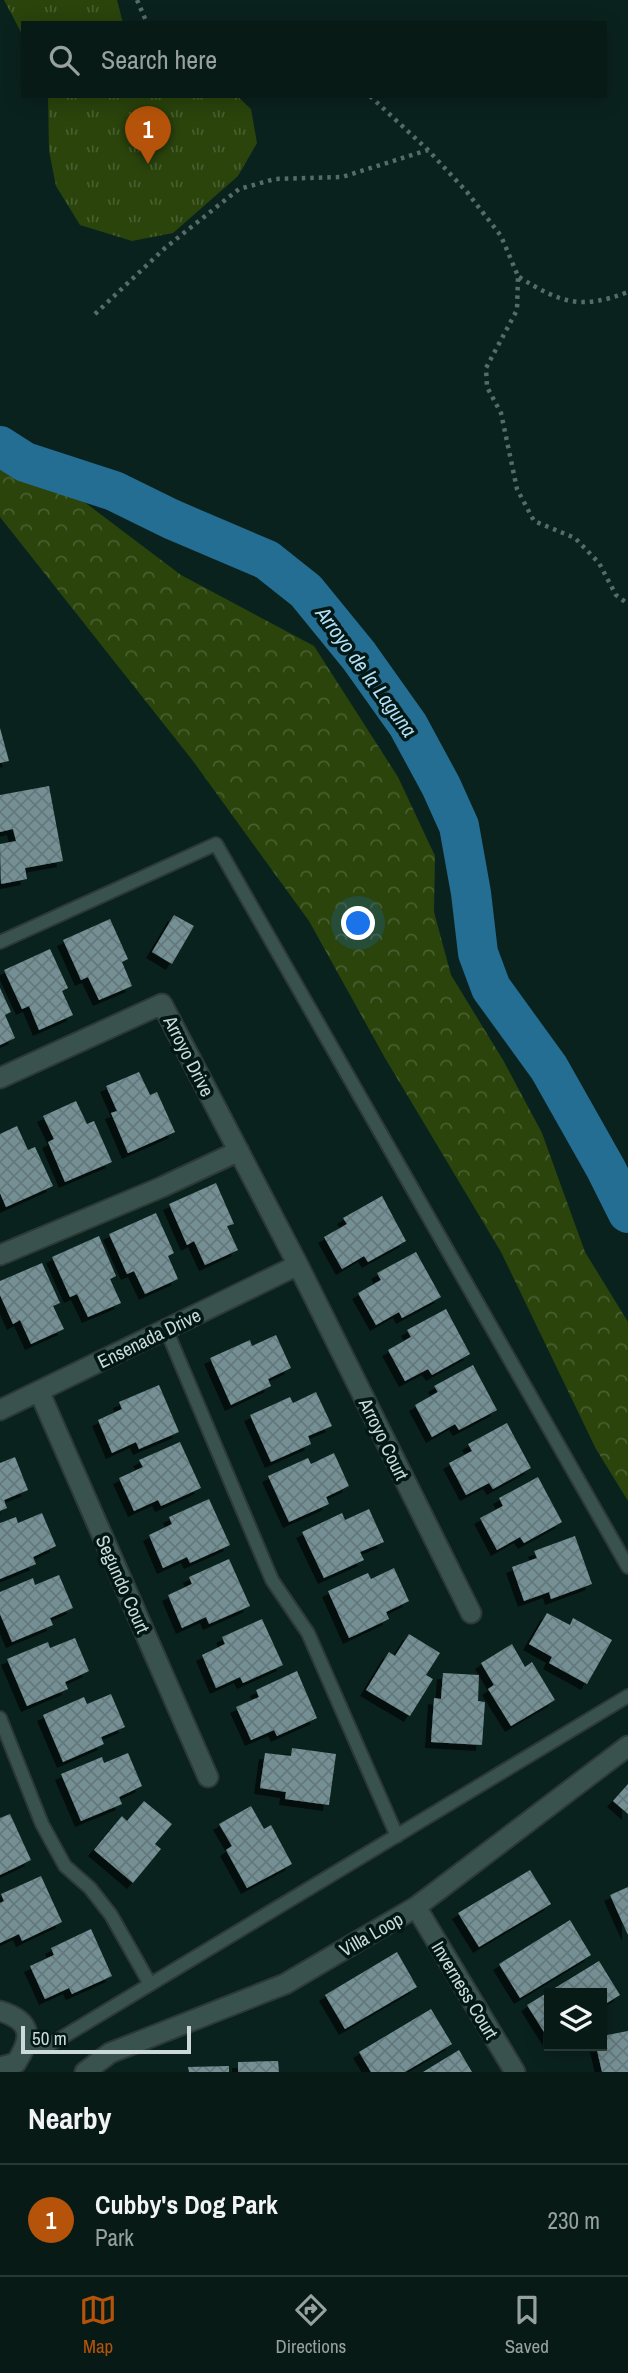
<!DOCTYPE html>
<html lang="en">
<head>
<meta charset="utf-8">
<style>
  :root { --surface:#081a16; --page:#162723; --text:#f1f3f6; --muted:#98a1a1; --line:#293835; --accent:#b45309 }
  body { margin:0; font-family:"Archivo Narrow",sans-serif; background:var(--page); color:var(--text) }
  .controls { position:absolute; right:21px; bottom:21px; display:grid; overflow:hidden; border-radius:0px; box-shadow:0 4px 18px #0003 }
  .controls button { width:63px; height:63px; display:grid; place-items:center; padding:0; border:0; border-bottom:2px solid var(--line); background:var(--surface); color:var(--text); font:35px sans-serif }
  .scale { position:absolute; left:21px; bottom:18px; width:170px; box-sizing:border-box; padding-left:7px; border:4px solid #ccdad7; border-top:0; font-size:19px; line-height:24px; white-space:nowrap; color:#ccdad7; -webkit-text-stroke:5px #021815; paint-order:stroke }
  .you { position:absolute; left:359px; top:924px; width:24px; height:24px; margin:-18px; border:5px solid #fff; border-radius:50%; background:#1a73e8; box-shadow:0 0 0 10px #1a73e833 }
  .badge { display:grid; place-items:center; width:46px; height:46px; border-radius:50%; background:var(--accent); color:#fff; font-size:23px; font-weight:700 }
  .pin { position:absolute; translate:-50% -58px; filter:drop-shadow(0 2px 4px #0008) }
  .pin::after { content:''; position:absolute; top:37px; width:24px; height:21px; background:inherit; clip-path:polygon(0 0,100% 0,50% 100%) }
  .list { margin:0; padding:0; list-style:none }
  h2 { display:flex; justify-content:space-between; align-items:center; height:91px; margin:0; padding:0 28px; font-size:30px }
  h2 small { font-size:23px; font-weight:400; color:var(--muted) }
  .list li { display:grid; grid-template-columns:46px 1fr auto; gap:21px; align-items:center; box-sizing:border-box; height:112px; padding:0 28px; border-top:2px solid var(--line) }
  .list b { display:block; font-size:26px; white-space:nowrap }
  .list p { margin:0; font-size:23px; white-space:nowrap; color:var(--muted) }
  .list em { font-size:23px; font-style:normal; color:var(--muted) }
  .icon { flex:none; width:38px; height:38px; fill:none; stroke:currentColor; stroke-width:2; stroke-linecap:round; stroke-linejoin:round }
  .map { position:relative; flex:none; width:628px; height:2072px; overflow:hidden }
  .search { position:absolute; background:var(--surface); box-shadow:0 4px 18px #0003; left:21px; right:21px; top:21px; height:77px; display:flex; align-items:center; gap:18px; box-sizing:border-box; padding:0 24px; border-radius:0px; color:var(--muted); font-size:26px }
  .sheet { height:203px; background:var(--surface) }
  nav { display:flex; justify-content:space-around; align-items:center; box-sizing:border-box; height:98px; border-top:2px solid var(--line); background:var(--surface); font-size:19px; color:var(--muted) }
  nav a { display:grid; justify-items:center; gap:4px }
  nav .on { color:var(--accent) }
  .map>svg:first-child { display:block }
  .grass { fill:url(#grass-tufts) }
  .forest { fill:url(#forest-crowns) }
  .lines { fill:none; stroke-linecap:round; stroke-linejoin:round }
  .river { stroke:#236e92; stroke-width:40 }
  .building { fill:url(#building-cross-hatch); filter:url(#shadow) }
  .service-casing { stroke:#2d3936; stroke-width:16 }
  .minor-casing { stroke:#2d3936; stroke-width:23 }
  .path { stroke:#576b68; stroke-width:4.5; stroke-dasharray:3.5 5; stroke-linecap:butt }
  .service { stroke:#3a524e; stroke-width:12 }
  .minor { stroke:#3a524e; stroke-width:19 }
  .labels { text-anchor:middle; stroke-width:7; stroke-linejoin:round; paint-order:stroke }
  .street-label { font-size:19px; fill:#ccdad7; stroke:#021815 }
  .water-label { font-size:21px; font-style:italic; fill:#b2def7; stroke:#021815 }
</style>
</head>
<body>
<div class="map">
<svg width="628" height="2072" viewBox="0 0 628 2072">
  <defs>
    <pattern id="grass-tufts" width="24" height="20" patternUnits="userSpaceOnUse" patternTransform="scale(1.75)"><rect width="24" height="20" fill="#2a440c"/><path d="M3 7l-1-3M5 7V3M7 7l1-3M15 17l-1-3M17 17v-4M19 17l1-3" fill="none" stroke="#485e2f"/></pattern>
    <pattern id="forest-crowns" width="20" height="18" patternUnits="userSpaceOnUse" patternTransform="scale(1.75)"><rect width="20" height="18" fill="#2a440c"/><path d="M2 6a3 3 0 1 1 6 0M12 15a3 3 0 1 1 6 0" fill="none" stroke="#485e2f"/></pattern>
    <pattern id="building-cross-hatch" width="8" height="8" patternUnits="userSpaceOnUse" patternTransform="scale(1.75)"><rect width="8" height="8" fill="#759094"/><path d="M0 0l8 8M0 8l8-8" fill="none" stroke="#64787b"/></pattern>
    <filter id="shadow"><feDropShadow dx="-6" dy="6" stdDeviation="0" flood-color="#0009"/></filter>
  </defs>
  <rect width="100%" height="100%" fill="#0a221e"/>
  <path class="grass" d="M4,0H117L123,23H23V36Z
    M48,96H237L251,109L257,143L238,176L173,233L132,241L80,225L56,186L49,151Z"/>
  <path class="forest" d="M0,467L83,501L181,575L314,646L398,777L435,856L434,912L451,975L503,1060L542,1133L585,1252L628,1322V1501L596,1449L501,1252L385,1058L309,921L193,761L0,517Z"/>
  <g class="lines">
    <path class="river" d="M0,446L25,462L114,491L171,519L267,560L306,591L359,656L408,725L441,786L459,826L471,893L478,953L491,988L549,1068L606,1169L628,1213"/>
  </g>
  <path class="building" d="M0,728L9,761L0,763Z
    M49,786L63,861L25,868L27,879L1,884L0,844L16,841L13,829L0,832V795Z
    M174,915L194,926L172,964L152,952Z
    M110,919L128,959L122,962L132,986L99,1000L88,977L81,980L63,940Z
    M50,949L68,988L62,991L73,1015L39,1030L29,1006L22,1009L4,970Z
    M0,988L11,1012L5,1015L15,1038L0,1045Z
    M139,1072L150,1095L157,1092L175,1132L128,1153L111,1113L117,1111L106,1086Z
    M76,1101L87,1124L94,1121L112,1162L65,1182L48,1142L54,1139L43,1116Z
    M17,1126L28,1150L35,1147L53,1186L6,1207L0,1193V1134Z
    M216,1183L234,1224L227,1226L238,1250L205,1265L194,1241L187,1245L169,1204Z
    M382,1196L406,1241L368,1262L364,1256L342,1269L324,1237L347,1224L343,1218Z
    M156,1213L174,1253L168,1256L178,1279L145,1294L134,1271L127,1274L109,1234Z
    M99,1236L116,1276L110,1279L121,1303L88,1317L77,1294L70,1297L52,1257Z
    M416,1252L441,1297L402,1318L399,1312L376,1325L358,1293L381,1280L377,1273Z
    M42,1263L60,1303L53,1306L64,1329L31,1344L20,1320L13,1324L0,1295V1281Z
    M446,1309L470,1354L432,1375L428,1369L405,1381L388,1350L411,1337L407,1330Z
    M276,1335L291,1368L268,1379L271,1386L231,1405L210,1358L250,1340L252,1346Z
    M473,1365L497,1410L459,1430L455,1424L432,1437L415,1405L438,1392L434,1386Z
    M159,1385L179,1432L139,1449L136,1442L112,1453L98,1420L122,1409L119,1402Z
    M316,1392L332,1426L308,1436L311,1444L271,1462L250,1415L290,1397L293,1403Z
    M507,1423L531,1468L493,1489L489,1483L466,1495L449,1463L472,1451L468,1444Z
    M180,1442L201,1488L161,1506L158,1500L134,1511L119,1478L143,1467L139,1460Z
    M334,1453L349,1486L326,1497L329,1504L289,1522L268,1476L308,1458L311,1464Z
    M15,1457L28,1490L4,1500L7,1508L0,1511V1463Z
    M538,1477L562,1522L524,1543L520,1537L497,1550L480,1518L503,1506L499,1498Z
    M209,1499L230,1545L190,1563L187,1557L163,1568L149,1535L172,1524L169,1517Z
    M369,1509L384,1542L360,1552L364,1560L324,1578L302,1532L342,1513L345,1520Z
    M42,1513L56,1546L33,1557L36,1564L0,1579V1523L16,1517L18,1523Z
    M575,1536L592,1584L551,1599L549,1592L524,1601L512,1567L537,1558L534,1551Z
    M229,1559L250,1606L209,1624L206,1617L182,1628L168,1595L192,1584L189,1577Z
    M394,1568L409,1601L386,1612L389,1619L349,1638L328,1591L368,1573L371,1579Z
    M59,1575L73,1608L50,1618L53,1625L12,1642L0,1614V1592L33,1578L35,1585Z
    M547,1613L570,1625L573,1618L612,1640L587,1684L549,1663L552,1657L529,1644Z
    M262,1619L283,1665L243,1683L240,1677L216,1688L202,1655L225,1644L222,1637Z
    M409,1634L440,1653L426,1675L433,1679L410,1716L366,1690L389,1652L395,1656Z
    M75,1638L89,1671L65,1682L68,1689L27,1706L7,1659L48,1642L50,1648Z
    M512,1644L525,1667L532,1662L555,1700L511,1726L488,1689L494,1685L481,1663Z
    M297,1671L317,1718L277,1736L274,1730L251,1740L236,1707L259,1697L256,1690Z
    M443,1673L479,1675L478,1701L485,1702L482,1745L431,1742L434,1698L441,1699Z
    M111,1694L125,1727L101,1737L104,1744L63,1762L43,1715L84,1697L87,1704Z
    M292,1748L336,1754L329,1805L285,1799L286,1792L260,1788L265,1753L291,1756Z
    M128,1753L142,1786L119,1797L122,1804L81,1821L61,1774L102,1757L104,1763Z
    M628,1784V1814L613,1801Z
    M144,1801L172,1824L155,1844L161,1849L133,1883L94,1850L122,1816L127,1821Z
    M251,1806L264,1829L271,1825L292,1864L247,1888L226,1850L232,1846L219,1824Z
    M10,1814L31,1860L0,1875V1818Z
    M530,1870L551,1904L479,1947L458,1913Z
    M41,1876L62,1922L22,1941L19,1934L0,1943V1903L4,1901L1,1894Z
    M628,1887V1935L610,1895Z
    M570,1920L591,1955L520,1998L499,1964Z
    M91,1929L112,1976L72,1994L69,1988L45,1999L30,1966L54,1955L51,1948Z
    M397,1952L417,1987L345,2029L325,1995Z
    M599,1961L620,1995L602,2006V1993H549V2040L527,2005Z
    M431,2009L452,2044L405,2072H371L359,2052Z
    M628,2031V2072H602L596,2046H602V2036Z
    M459,2050L472,2072H423Z
    M278,2061L279,2072H238V2062Z
    M229,2066V2072H189L188,2067Z"/>
  <g class="lines">
    <defs>
      <path id="service" d="M0,942L216,844L628,1567
        M166,1329L272,1580L308,1633L397,1836
        M0,1718L42,1824L65,1866L90,1888L111,1915L150,1984
        M28,2046H48L628,1696"/>
      <path id="minor" d="M0,1078L162,1004L298,1265L471,1613
        M0,1255L162,1187L239,1151
        M39,1391L208,1777
        M0,1410L298,1265
        M416,1907L515,2072
        M0,2011C32,2021 33,2037 16,2063L0,2067
        M85,2072L110,2053L285,1984L416,1907L628,1746"/>
    </defs>
    <use href="#service" class="service-casing"/>
    <use href="#minor" class="minor-casing"/>
    <path class="path" d="M137,0L147,23
      M370,96L428,150L467,192L501,236L518,276L517,310L486,368L487,387L501,413L517,489L534,521L575,538L599,563L616,595L628,604
      M519,277C561,303 581,310 628,292
      M95,314L165,248L239,189L275,179L342,177L428,150"/>
    <use href="#service" class="service"/>
    <use href="#minor" class="minor"/>
  </g>
  <g class="labels">
    <g class="street-label">
      <text transform="translate(189 1056) rotate(63)" y="7">Arroyo Drive</text>
      <text transform="translate(149 1338) rotate(-26)" y="7">Ensenada Drive</text>
      <text transform="translate(384 1439) rotate(64)" y="7">Arroyo Court</text>
      <text transform="translate(123 1584) rotate(66)" y="7">Segundo Court</text>
      <text transform="translate(371 1934) rotate(-30)" y="7">Villa Loop</text>
      <text transform="translate(465 1990) rotate(59)" y="7">Inverness Court</text>
    </g>
    <g class="water-label">
      <text transform="translate(366 672) rotate(54)" y="7">Arroyo de la Laguna</text>
    </g>
  </g>
</svg>
<div class="controls">
<button><svg class="icon" aria-label="layers" viewBox="0 0 24 24"><path d="M12 4l9 5-9 5-9-5zM3 14l9 5 9-5"/></svg></button>
</div>
<div class="scale">50 m</div>
<div class="you"></div>
<div class="pin badge" style="left:148px;top:164px">1</div>
<div class="search"><svg class="icon" aria-label="search" viewBox="0 0 24 24"><circle cx="10" cy="10" r="6"/><path d="M15 15l6 6"/></svg>Search here</div>
</div>
<section class="sheet">
<h2>Nearby<small></small></h2>
<ul class="list">
<li><span class="badge">1</span><div><b>Cubby's Dog Park</b><p>Park</p></div><em>230 m</em></li>
</ul>
</section>
<nav>
<a class="on"><svg class="icon" aria-label="map" viewBox="0 0 24 24"><path d="M3 6l6-2 6 2 6-2v14l-6 2-6-2-6 2zM9 4v14M15 6v14"/></svg>Map</a>
<a><svg class="icon" aria-label="directions" viewBox="0 0 24 24"><path d="M12 3l9 9-9 9-9-9zM9 14v-3h6M13 9l2 2-2 2"/></svg>Directions</a>
<a><svg class="icon" aria-label="saved" viewBox="0 0 24 24"><path d="M7 4h10v16l-5-4-5 4z"/></svg>Saved</a>
</nav>
</body>
</html>
